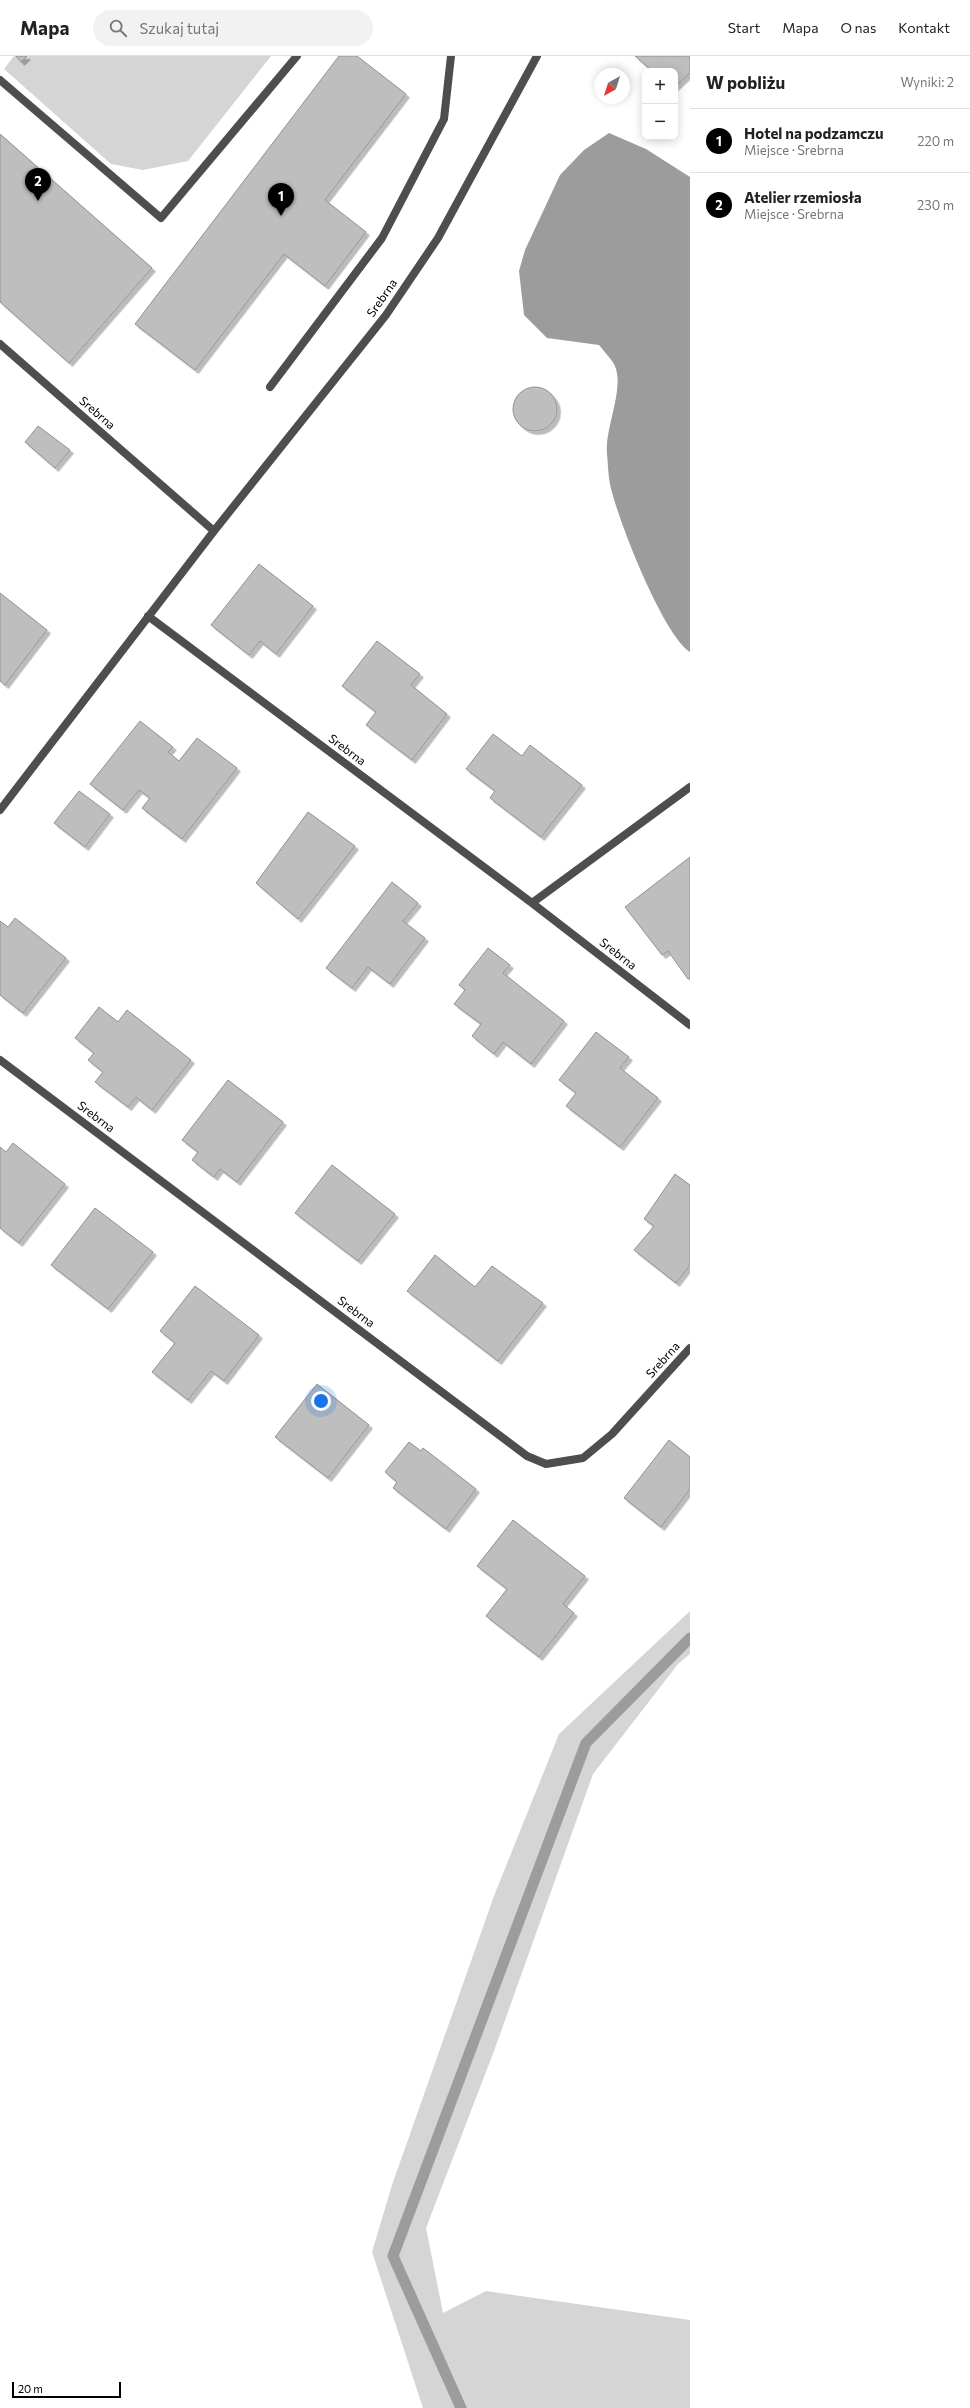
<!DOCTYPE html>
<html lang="pl">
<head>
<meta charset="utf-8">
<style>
  :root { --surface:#fff; --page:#f2f2f2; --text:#222; --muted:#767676; --line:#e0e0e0; --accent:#000 }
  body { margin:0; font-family:Commissioner,sans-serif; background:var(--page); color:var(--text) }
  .controls { position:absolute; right:12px; top:12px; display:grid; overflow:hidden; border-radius:8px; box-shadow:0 2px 10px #0003 }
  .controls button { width:36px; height:36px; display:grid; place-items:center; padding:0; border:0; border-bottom:1px solid var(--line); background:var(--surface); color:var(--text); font:20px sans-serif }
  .compass { position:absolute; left:594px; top:12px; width:36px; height:36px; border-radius:50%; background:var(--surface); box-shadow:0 2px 10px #0003; rotate:219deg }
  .scale { position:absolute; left:12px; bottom:10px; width:109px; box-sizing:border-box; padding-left:4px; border:2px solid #000; border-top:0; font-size:11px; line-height:14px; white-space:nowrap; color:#000; -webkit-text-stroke:3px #fff; paint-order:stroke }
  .you { position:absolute; left:321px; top:1345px; width:14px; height:14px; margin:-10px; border:3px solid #fff; border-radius:50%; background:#1a73e8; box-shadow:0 0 0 6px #1a73e833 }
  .badge { display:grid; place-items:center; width:26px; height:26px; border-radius:50%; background:var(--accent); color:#fff; font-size:13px; font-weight:700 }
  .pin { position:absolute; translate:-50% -33px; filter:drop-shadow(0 1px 2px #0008) }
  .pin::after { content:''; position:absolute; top:21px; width:14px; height:12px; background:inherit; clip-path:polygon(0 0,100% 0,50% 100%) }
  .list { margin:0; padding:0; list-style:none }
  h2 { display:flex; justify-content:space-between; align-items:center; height:52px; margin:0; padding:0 16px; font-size:17px }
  h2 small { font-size:13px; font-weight:400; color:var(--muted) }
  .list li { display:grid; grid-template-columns:26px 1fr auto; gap:12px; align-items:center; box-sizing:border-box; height:64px; padding:0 16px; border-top:1px solid var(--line) }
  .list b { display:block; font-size:15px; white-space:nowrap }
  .list p { margin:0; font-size:13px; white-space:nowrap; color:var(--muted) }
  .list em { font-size:13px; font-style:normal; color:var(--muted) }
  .icon { flex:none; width:22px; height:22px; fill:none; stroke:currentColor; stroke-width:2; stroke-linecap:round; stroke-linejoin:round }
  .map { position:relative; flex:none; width:690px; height:2352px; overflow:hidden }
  header { display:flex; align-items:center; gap:24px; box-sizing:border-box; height:56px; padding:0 20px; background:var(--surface); border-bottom:1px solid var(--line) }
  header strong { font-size:19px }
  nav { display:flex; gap:22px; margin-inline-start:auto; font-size:14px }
  .search { width:280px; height:36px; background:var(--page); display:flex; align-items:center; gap:10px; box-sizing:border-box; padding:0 14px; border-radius:22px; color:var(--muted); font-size:15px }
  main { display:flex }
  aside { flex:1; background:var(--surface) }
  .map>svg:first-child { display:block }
  .green { fill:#d5d5d5 }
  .water { fill:#9c9c9c }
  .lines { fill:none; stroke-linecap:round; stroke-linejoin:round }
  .stream { stroke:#9c9c9c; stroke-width:11 }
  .building { fill:#bebebe; stroke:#929292; filter:url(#shadow) }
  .lane { stroke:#4e4e4e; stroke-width:8 }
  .street { stroke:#4e4e4e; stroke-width:8 }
  .labels { text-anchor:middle; stroke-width:4; stroke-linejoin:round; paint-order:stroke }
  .street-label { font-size:12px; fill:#000; stroke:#fff }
</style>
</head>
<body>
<header>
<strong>Mapa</strong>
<div class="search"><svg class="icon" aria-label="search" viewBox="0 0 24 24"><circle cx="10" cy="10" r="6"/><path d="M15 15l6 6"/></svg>Szukaj tutaj</div>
<nav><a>Start</a><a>Mapa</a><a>O nas</a><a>Kontakt</a></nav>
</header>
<main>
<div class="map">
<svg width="690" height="2352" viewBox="0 0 690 2352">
  <defs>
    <filter id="shadow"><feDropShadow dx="3.5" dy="3.5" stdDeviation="0" flood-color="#0004"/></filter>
  </defs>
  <rect width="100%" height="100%" fill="#fff"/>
  <path class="green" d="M14,0H271L188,105L143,114L111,108L4,13Z
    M690,1555V1598L678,1608L593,1718L494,1995L426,2172L443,2257L486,2235L690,2264V2352H423L372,2196L392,2129L494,1840L559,1678Z"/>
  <path class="water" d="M609,77L646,93L690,121V596C663,579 617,462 610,428C608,418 608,408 607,398C604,373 626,331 614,308C610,302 604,295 599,289L547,282L524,259L519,215L525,194L560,119L584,94Z"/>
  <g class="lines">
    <path class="stream" d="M461,2352L393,2200L586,1687L690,1582"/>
  </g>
  <path class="building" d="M16,0H27L21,6Z
    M339,0H357L406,38L325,144L366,176L325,230L284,198L195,314L135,268Z
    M635,0H690V17L675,31V15H652Z
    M0,78L152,212L69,307L0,246Z
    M513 353a22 22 0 1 1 44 0a22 22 0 1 1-44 0Z
    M38,370L70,394L55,412L25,386Z
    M259,508L313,550L276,598L260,585L249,599L211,569Z
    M0,537L47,574L5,629L0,625Z
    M377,585L420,618L411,629L447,658L412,704L366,669L376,656L342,630Z
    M140,665L173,691L168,696L179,705L197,682L237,712L182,783L142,752L150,742L139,734L123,754L90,728Z
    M493,678L522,700L530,689L582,729L541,781L490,742L495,735L466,713Z
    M79,735L110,758L85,791L54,767Z
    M308,756L355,790L298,863L256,827Z
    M690,801V922L688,923L668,895L662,899L625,851Z
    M392,826L418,847L403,865L425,882L390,928L368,911L352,932L326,912Z
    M15,862L66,902L23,957L0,939V865L8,871Z
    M488,892L510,909L503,917L564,965L531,1008L503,986L494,998L472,980L481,968L454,948L465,934L459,929Z
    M99,951L118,966L127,954L191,1004L152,1054L136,1041L128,1051L95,1026L103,1016L88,1004L94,997L75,982Z
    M596,976L629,1001L620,1012L658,1042L620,1091L566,1050L576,1037L559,1024Z
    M228,1024L283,1066L237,1126L220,1113L214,1121L192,1104L198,1096L182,1084Z
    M13,1087L65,1128L19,1187L0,1172V1091L6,1096Z
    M332,1109L395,1158L358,1205L295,1157Z
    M675,1118L690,1129V1209L676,1227L634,1194L654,1170L644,1163Z
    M95,1152L153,1196L108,1253L51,1209Z
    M435,1199L475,1231L492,1210L543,1247L498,1305L407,1235Z
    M195,1230L259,1279L224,1325L211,1315L188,1344L152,1316L175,1287L160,1275Z
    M317,1328L369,1369L328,1422L275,1381Z
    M669,1384L690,1401V1433L661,1471L624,1442Z
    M409,1386L421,1395L423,1392L476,1433L446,1473L393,1432L397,1426L385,1416Z
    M513,1464L585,1520L563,1548L574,1557L539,1601L486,1560L507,1533L477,1510Z"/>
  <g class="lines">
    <path class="lane" d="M0,24L161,162L297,0
      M270,331L382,182L444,63L451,0"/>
    <path class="street" d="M0,288L214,475
      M148,560L532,847L690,969
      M0,754L214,475L386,259L438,182L537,0
      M532,847L690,731
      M0,1004L527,1400L546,1408L583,1402L612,1378L690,1292"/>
  </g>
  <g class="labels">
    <g class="street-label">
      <text transform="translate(382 242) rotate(-55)" y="4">Srebrna</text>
      <text transform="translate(97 357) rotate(41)" y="4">Srebrna</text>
      <text transform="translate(347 694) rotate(37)" y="4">Srebrna</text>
      <text transform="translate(618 898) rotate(38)" y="4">Srebrna</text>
      <text transform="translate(96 1061) rotate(37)" y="4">Srebrna</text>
      <text transform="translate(356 1256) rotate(37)" y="4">Srebrna</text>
      <text transform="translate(663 1304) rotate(-48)" y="4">Srebrna</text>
    </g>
  </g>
</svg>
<div class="controls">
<button>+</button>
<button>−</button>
</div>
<svg class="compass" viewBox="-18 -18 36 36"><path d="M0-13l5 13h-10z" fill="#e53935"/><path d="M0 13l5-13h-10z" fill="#767676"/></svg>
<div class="scale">20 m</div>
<div class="you"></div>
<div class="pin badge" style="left:281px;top:160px">1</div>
<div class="pin badge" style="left:38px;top:145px">2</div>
</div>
<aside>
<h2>W pobliżu<small>Wyniki: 2</small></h2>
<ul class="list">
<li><span class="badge">1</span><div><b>Hotel na podzamczu</b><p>Miejsce · Srebrna</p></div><em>220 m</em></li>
<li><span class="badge">2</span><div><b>Atelier rzemiosła</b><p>Miejsce · Srebrna</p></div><em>230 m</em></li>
</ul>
</aside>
</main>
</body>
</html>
